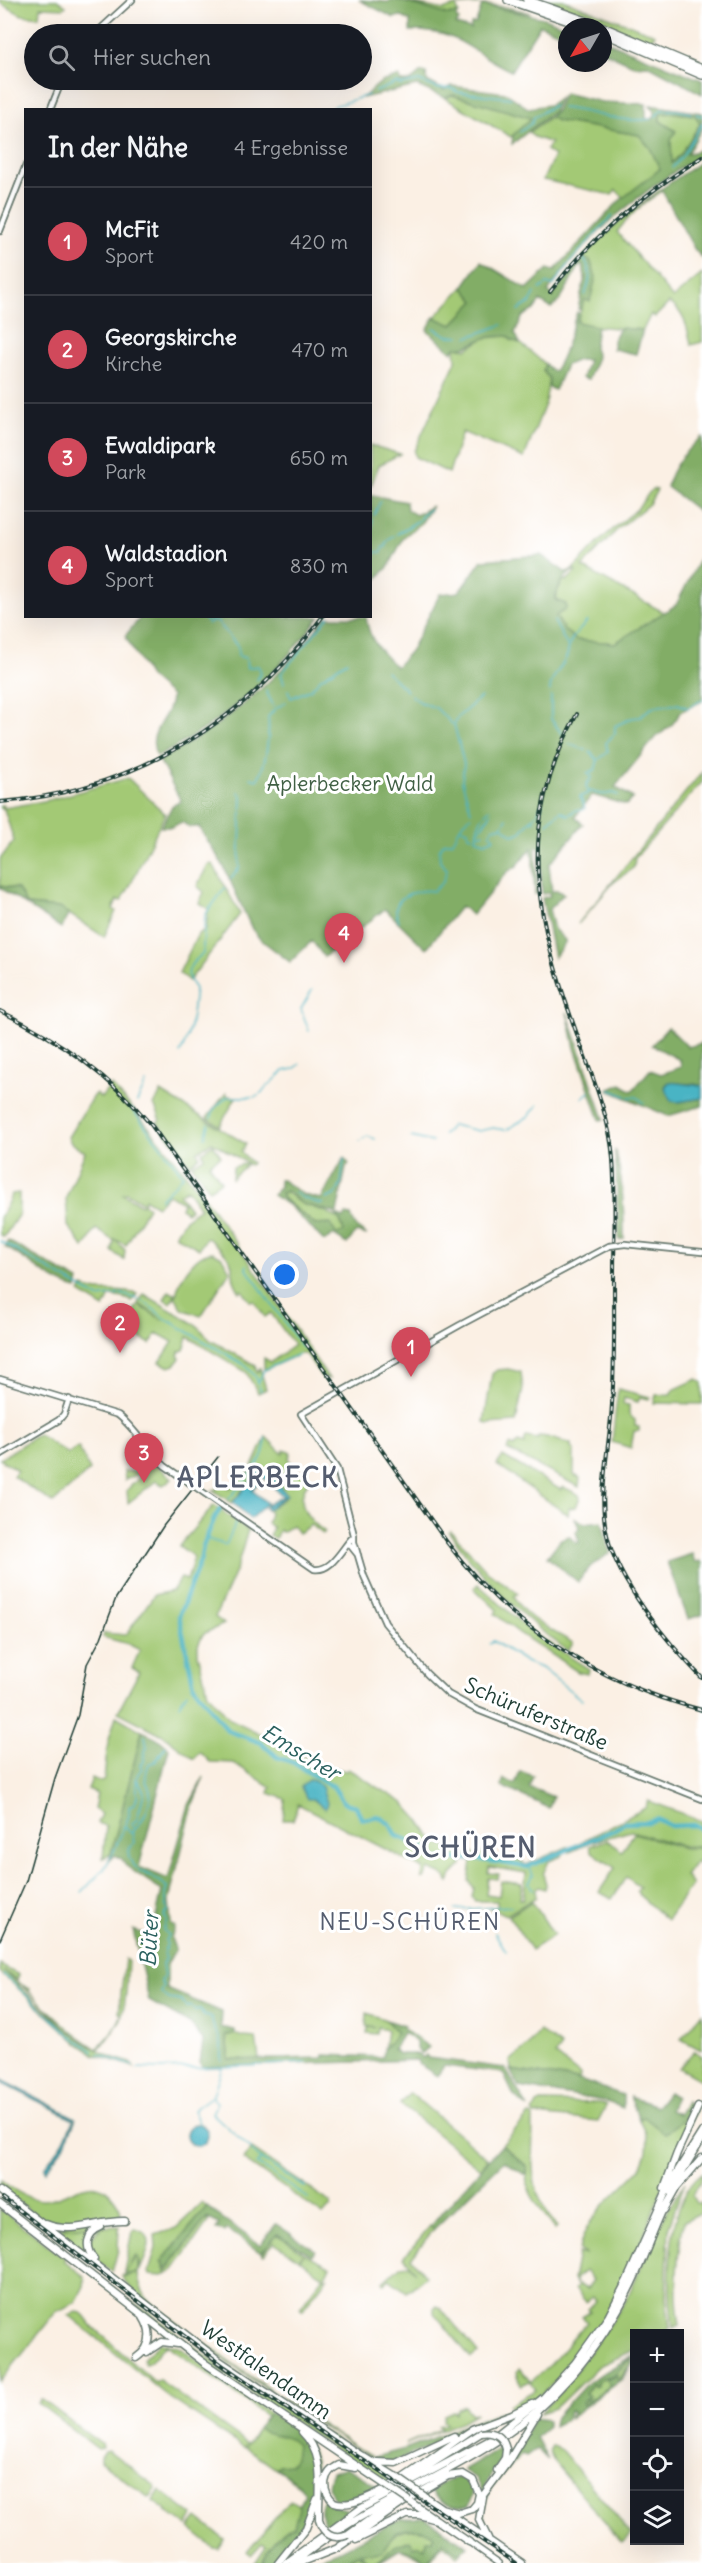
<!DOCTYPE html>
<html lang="de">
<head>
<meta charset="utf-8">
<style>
  :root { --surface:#171b24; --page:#20242c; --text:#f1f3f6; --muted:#9ea1a6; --line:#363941; --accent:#d1495b }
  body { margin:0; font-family:Delius,sans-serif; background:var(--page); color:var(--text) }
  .controls { position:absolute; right:18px; bottom:18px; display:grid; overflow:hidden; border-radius:0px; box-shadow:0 6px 24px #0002 }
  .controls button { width:54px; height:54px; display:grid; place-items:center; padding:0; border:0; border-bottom:2px solid var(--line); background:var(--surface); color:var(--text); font:30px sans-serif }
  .compass { position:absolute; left:558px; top:18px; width:54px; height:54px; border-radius:50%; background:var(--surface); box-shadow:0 6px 24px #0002; rotate:231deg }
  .you { position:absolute; left:285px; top:1275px; width:21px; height:21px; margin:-15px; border:4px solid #fff; border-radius:50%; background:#1a73e8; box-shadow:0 0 0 9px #1a73e833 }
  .badge { display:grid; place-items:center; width:39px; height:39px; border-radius:50%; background:var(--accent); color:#fff; font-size:20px; font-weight:700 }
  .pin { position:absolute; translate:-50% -50px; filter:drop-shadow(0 2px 3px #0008) }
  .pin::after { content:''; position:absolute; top:32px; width:21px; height:18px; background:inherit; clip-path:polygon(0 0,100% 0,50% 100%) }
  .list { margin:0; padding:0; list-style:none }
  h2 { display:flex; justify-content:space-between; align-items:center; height:78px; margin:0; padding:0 24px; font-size:26px }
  h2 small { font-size:20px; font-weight:400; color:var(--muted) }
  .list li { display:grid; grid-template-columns:39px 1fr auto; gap:18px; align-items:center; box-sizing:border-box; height:108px; padding:0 24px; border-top:2px solid var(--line) }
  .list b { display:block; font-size:22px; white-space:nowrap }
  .list p { margin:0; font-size:20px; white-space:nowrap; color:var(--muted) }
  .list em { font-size:20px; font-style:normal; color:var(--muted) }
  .icon { flex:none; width:33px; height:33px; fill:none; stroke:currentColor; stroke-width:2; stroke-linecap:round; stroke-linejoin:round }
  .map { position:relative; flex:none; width:702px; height:2563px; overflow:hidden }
  .search { position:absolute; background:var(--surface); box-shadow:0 6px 24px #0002; left:24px; top:24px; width:348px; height:66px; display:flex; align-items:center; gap:15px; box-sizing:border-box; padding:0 21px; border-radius:33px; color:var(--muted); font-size:22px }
  .panel { position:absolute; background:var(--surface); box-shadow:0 6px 24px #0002; left:24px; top:108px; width:348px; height:510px; border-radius:0px }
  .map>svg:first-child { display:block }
  .green { fill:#a3c974; stroke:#618354; stroke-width:1.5; fill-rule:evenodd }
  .forest { fill:#82ad66; stroke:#50754d; stroke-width:1.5; fill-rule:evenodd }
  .water { fill:#48b4c4; stroke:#34787c; stroke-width:1.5 }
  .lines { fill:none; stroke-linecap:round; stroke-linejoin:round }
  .stream { stroke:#48b4c4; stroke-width:1.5 }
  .river { stroke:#48b4c4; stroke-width:4.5 }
  .secondary-casing { stroke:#6c7c72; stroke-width:8 }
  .primary-casing { stroke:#6c7c72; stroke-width:8 }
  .trunk-casing { stroke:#6c7c72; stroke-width:9 }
  .motorway-casing { stroke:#6c7c72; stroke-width:10 }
  .secondary { stroke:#fff; stroke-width:4.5 }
  .primary { stroke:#fff; stroke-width:5 }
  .trunk { stroke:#fff; stroke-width:6 }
  .motorway { stroke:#fff; stroke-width:7 }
  .tram { stroke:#1f3d34; stroke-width:1.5 }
  .rail-casing { stroke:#1f3d34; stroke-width:4 }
  .rail { stroke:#fff; stroke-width:1.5; stroke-dasharray:4.5; stroke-linecap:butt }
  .secondary-bridge-casing { stroke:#6c7c72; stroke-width:8; stroke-linecap:butt }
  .trunk-bridge-casing { stroke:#6c7c72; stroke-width:9; stroke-linecap:butt }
  .secondary-bridge { stroke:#fff; stroke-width:4.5 }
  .trunk-bridge { stroke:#fff; stroke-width:6 }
  .labels { text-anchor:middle; stroke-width:6; stroke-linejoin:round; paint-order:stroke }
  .park-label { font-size:21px; fill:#406044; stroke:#fff }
  .street-label { font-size:21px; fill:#1f3d34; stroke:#fff }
  .water-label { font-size:22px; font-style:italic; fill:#2b615f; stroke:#fff }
  .quarter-label { font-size:24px; letter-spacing:1.5px; fill:#555d6f; stroke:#fff }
  .district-label { font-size:27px; font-weight:bold; letter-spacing:1.5px; fill:#555d6f; stroke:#fff }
</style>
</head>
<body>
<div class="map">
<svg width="702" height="2563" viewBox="0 0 702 2563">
  <rect width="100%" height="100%" fill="#fff"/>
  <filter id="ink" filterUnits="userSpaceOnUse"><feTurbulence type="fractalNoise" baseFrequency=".0167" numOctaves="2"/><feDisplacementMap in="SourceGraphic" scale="12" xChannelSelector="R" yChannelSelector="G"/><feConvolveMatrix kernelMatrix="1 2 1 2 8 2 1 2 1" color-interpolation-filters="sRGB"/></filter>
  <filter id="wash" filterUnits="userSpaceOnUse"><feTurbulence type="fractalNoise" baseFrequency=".008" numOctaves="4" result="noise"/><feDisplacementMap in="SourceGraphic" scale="24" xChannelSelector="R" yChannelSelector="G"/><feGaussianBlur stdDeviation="1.35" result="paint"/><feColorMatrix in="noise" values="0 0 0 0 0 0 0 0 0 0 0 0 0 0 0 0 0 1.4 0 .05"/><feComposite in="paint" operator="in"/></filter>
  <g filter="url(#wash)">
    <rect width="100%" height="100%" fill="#fbf0e4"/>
    <path class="green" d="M0,0H57L66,6L64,8L40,7L39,17L22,15L0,3Z
      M397,0L444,10C461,0 507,5 530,13L476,4L456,6L459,13L448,15Z
      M544,0H563L655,34L650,41Z
      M452,95L532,118L511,137L445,98Z
      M674,113L695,115L700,124L681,154L671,164V139L660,121V114Z
      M550,117L557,121L639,135L650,148L660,169L624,198L616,190L612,195L543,180L554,156L546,150L551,143L534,137L529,132Z
      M661,189L662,191C644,202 629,215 617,232L673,298L702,274V342L691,345C688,330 684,310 669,303L655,317L651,314L643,330L591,326L577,322L584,300L590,301V261L582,258L624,217Z
      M463,287L475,301L452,325L434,318Z
      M508,336L511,340L520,343L545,364L543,371L549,378L545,404L524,458L462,432L449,473L415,457L414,451L456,361L455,347L467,349L484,338Z
      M370,445L400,454L379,465L371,486Z
      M652,489L657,490L649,504L618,529L582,567L665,613L615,643L576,640L564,630L556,616L557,591L564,579L566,581L576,572L573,569L605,536L637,509Z
      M702,772V782L635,858L634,867L613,883L578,924Z
      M128,778L165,814L128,890L121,901L117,900L113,909L116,911L104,937L60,908L26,905L18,889L0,886V859L14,841L4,809L0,808V805H3L4,808L49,800Z
      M213,864L240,914L189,981L179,973L198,934L206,929L208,909L199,903L204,892L197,886L208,865Z
      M111,1085C194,1172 261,1280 329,1379L321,1376L306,1354H300L264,1370V1358L271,1362L294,1345L271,1313L265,1317L254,1301H250L242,1290L240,1292C229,1276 236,1274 230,1260C226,1252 216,1245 209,1239L206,1238L199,1249L175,1235L185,1219L200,1208L187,1189L179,1194L190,1209L187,1212L181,1208L183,1202L168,1194L157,1206L145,1199L143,1203L127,1193L123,1194L141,1205L143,1203L148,1207L126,1245L114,1239L125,1250L124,1260L112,1251L114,1241L96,1229L84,1248L68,1226L66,1198L85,1152L71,1143L68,1137L93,1096L96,1093L101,1098Z
      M161,1092L246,1144L241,1152L252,1163L250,1165L247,1164L232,1178L233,1167L247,1163L212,1142L197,1152L200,1156L190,1164L157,1122L161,1120L154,1105Z
      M226,1093L228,1096L236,1097L220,1126L207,1118Z
      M213,1144L221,1156L209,1164L221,1181L209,1189L192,1165L204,1157L202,1152Z
      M285,1192L302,1204L327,1212L340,1220L344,1232L337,1235L316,1225L283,1198L281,1193Z
      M19,1193V1214L4,1237L0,1235V1218L12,1194Z
      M213,1252L222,1257L230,1271L201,1316L182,1309L175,1296L170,1303L164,1299L169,1291L176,1295C179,1279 195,1252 213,1252Z
      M83,1287C101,1295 119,1288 137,1294L132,1301L124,1298L110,1296L104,1308L80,1293Z
      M144,1294L198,1326L210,1340L255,1365L257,1372L260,1368L266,1389L258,1393L246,1372L188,1337L184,1350L180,1351L178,1356L180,1358L175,1365L169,1367L160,1362L173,1342L157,1333L150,1344L123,1327L138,1305L163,1320L138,1303Z
      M508,1369L521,1372L523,1389L516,1422L487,1424L484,1422L492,1374L497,1370Z
      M697,1379L702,1382V1404L654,1403L656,1395L670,1394L673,1390Z
      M618,1389L650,1397L649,1399L640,1397L638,1402L624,1398L623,1404L629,1405V1415L635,1420V1426L639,1427V1431H634L631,1448L612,1442Z
      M38,1434L68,1454L78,1447L90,1470L53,1503L13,1476L17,1470L0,1459Z
      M538,1436C551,1436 559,1442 571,1444V1448L574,1450V1475L580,1478L579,1487L507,1450L510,1445L514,1447L518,1442L524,1444L526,1437L538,1439Z
      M266,1437L283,1454L284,1450L291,1453L289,1458L292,1466L311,1479C293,1499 305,1518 325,1532L323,1534L311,1525L298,1533L292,1525L282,1532L279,1530L275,1539L269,1535L273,1528L267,1523L270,1513L267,1510L285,1498L275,1481L265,1473L246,1486L232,1503L213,1490L217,1489L222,1482L230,1488L243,1474L250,1473Z
      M503,1456L561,1490L563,1487L578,1494L580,1497L576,1507L569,1508L568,1515L497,1465Z
      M153,1462L172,1478L163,1485L156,1481L128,1503L127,1490L140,1477L138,1474L125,1480L124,1471L143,1473Z
      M214,1505L248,1530L237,1567L215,1617L224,1624L203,1634L198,1645V1654L208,1693L230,1719L278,1742L316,1764L346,1771L348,1769L404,1803L420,1821L430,1836L440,1845L462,1849V1865L452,1875L449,1882L445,1876L429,1869L424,1878H422L423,1869L416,1865L298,1804L293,1820H283L285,1799L269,1793L271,1787L234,1763L210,1762L200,1752L194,1759L163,1735L118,1712L139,1672L132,1668L140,1650L128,1644L103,1637L104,1633L126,1635L154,1595L172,1591L181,1578L187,1580L194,1557L179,1546Z
      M451,1531L487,1571L518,1593L514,1596C522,1618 556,1632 573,1643L568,1651C522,1618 482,1578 449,1532Z
      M478,1584L530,1631L589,1669L588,1674L578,1672L519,1633L495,1614L497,1610L474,1588Z
      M116,1716L142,1731L111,1854L103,1858L106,1826L97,1823L101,1814L94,1809L97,1794L88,1790L92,1778L101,1782L104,1780L108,1742Z
      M648,1801C665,1806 684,1815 702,1821V1847L683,1846L631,1831L591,1842L570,1852L572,1847L579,1843L645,1808Z
      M634,1833L684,1848H702V1866L696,1861L685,1876L692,1885L667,1920L639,1895L637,1891L640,1887L626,1877L612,1899L599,1892L615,1868L591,1851L590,1846L607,1840L622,1851Z
      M567,1847L562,1856L549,1861L543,1874L546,1884L545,1889L539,1887L535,1890L536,1897L507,1915L491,1909L497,1907V1901H475L472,1897L474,1888L469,1881L472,1861H467L466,1853L478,1855L483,1852L503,1859H519L526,1865ZM489,1867L526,1873L523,1899H520L522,1884L501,1881L499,1896L486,1894L488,1878L498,1879L499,1874L488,1873Z
      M532,1901L554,1935L531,1950L509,1916Z
      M125,1959L128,1961C125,2004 129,2015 98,2050C61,2034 37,1992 4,1971C41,2007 79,2050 131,2063L134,2067L94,2054L78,2043L0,1972V1965L19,1975L17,1979L18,1983L30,1989L29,1992L74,2033L97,2049L120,2022L122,2015L119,2012Z
      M367,2013L386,2020L397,2033L384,2049L387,2030L378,2028L377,2034L367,2033L368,2027L375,2028L366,2026Z
      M702,2013V2048L701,2050L681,2039Z
      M540,2031L561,2047L555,2055L580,2075L579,2080L511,2070L510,2061L529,2045Z
      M235,2034L243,2037L256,2038L259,2060H229L226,2035Z
      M694,2051L702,2056V2081L679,2068Z
      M410,2093L488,2159L480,2169L400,2104Z
      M541,2102L598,2103L605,2104L606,2106L598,2121L535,2115L533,2112L537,2104Z
      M692,2108L695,2111C648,2207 619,2350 520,2409L510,2407L509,2405L535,2390L529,2381L521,2385L517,2372L519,2368L531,2382L551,2364L587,2322L582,2317L590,2312L588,2309L596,2301L593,2297L586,2302L575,2289L579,2285L587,2289L593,2280L585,2271L575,2279L577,2285L573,2280L578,2253L586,2255L579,2250C585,2216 617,2193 640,2169C650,2152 651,2136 639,2120L643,2116L655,2125L686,2117Z
      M529,2115L533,2116C533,2164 526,2186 557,2227L555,2230C543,2209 522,2194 527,2166L502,2145Z
      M252,2149L331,2203V2206L323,2215L243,2159Z
      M702,2173V2178L692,2196L696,2203H701L702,2212L684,2221C677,2254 674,2290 680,2325L673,2328C667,2287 665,2201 702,2173Z
      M0,2180C13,2189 26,2199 42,2200C69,2201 94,2165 117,2203C121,2209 122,2214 119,2220L72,2228L45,2222L0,2188Z
      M685,2182L669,2226L666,2298L670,2328L662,2333L634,2334V2350L599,2366L555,2408L540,2413L562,2390L625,2302L664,2216Z
      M202,2203L207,2207L161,2262L166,2272L204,2221L210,2219L174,2270L162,2276L150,2275L149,2272L156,2248L155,2235L176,2228Z
      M0,2209L65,2258L64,2260L85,2277L84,2286L76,2302L56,2312L0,2382Z
      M106,2224L91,2232L87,2255L53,2229Z
      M119,2226L118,2250L112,2272C100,2263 88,2255 89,2239L102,2227Z
      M430,2226L434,2229L411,2258L426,2276L407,2292L389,2279L385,2284L383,2282L400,2266L409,2265L416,2272L404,2257Z
      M135,2229C159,2235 146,2255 140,2270L138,2258C137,2273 138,2287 148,2300C218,2356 292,2405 366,2454L374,2457L375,2460C342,2440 124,2298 122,2276H127L137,2272L123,2275C130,2270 131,2260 138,2256L134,2257L127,2271L124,2272L132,2231Z
      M279,2235L304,2253L330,2266L324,2279L327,2278L302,2310L300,2308L323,2276L300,2260L304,2253L299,2259L274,2242L264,2255L262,2254L275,2236Z
      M124,2297L150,2313L225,2370L228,2368L384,2472L383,2475L394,2482L388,2484L215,2369Z
      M437,2306L441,2308L478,2353L471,2358L434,2313V2309Z
      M76,2312L82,2313L94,2328L156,2383L158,2380L248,2444L266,2416L168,2346C157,2347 155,2363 145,2364L143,2359L159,2343L177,2346L300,2435C334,2483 304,2525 271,2563H255L266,2546L262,2543L251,2555L247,2552L290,2500L298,2505L305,2493L303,2488L246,2448L247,2446L244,2448L167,2396L69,2315Z
      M634,2358L630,2367L617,2381L616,2379L609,2383L610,2385L583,2405L581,2403L588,2399L585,2394L594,2382L597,2384V2381C613,2378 621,2366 634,2358Z
      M41,2399L101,2444L102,2448L98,2449L38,2403Z
      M464,2406L471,2414L476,2413L463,2421L406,2444L441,2429L438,2426L446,2424L443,2421L444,2415L453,2411L455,2413L456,2410Z
      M552,2446H556L563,2452L631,2534L622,2543L554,2462L549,2451Z
      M108,2450L155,2486L156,2489L151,2497H148L100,2461V2457L104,2451Z
      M160,2490L193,2516L187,2526L153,2501Z
      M197,2518L225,2540L219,2549L214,2548L189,2528Z
      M414,2529L429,2530L463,2552L458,2556L443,2544L429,2563L417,2556L400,2549L378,2563H345C367,2547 387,2532 414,2529Z"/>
    <path class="forest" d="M359,0L388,2L390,0H398L448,15L459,13L456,18L459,20L456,25L471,29V24L476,23L482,5L544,18L568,27L567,36L540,25L511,71C469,52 461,30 410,31V21L400,16L394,18Z
      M603,40L702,80V94L648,65L635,66L603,51Z
      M421,72L426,73L427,81L444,90L452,86L506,93L528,108L549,105L560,97L553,112L512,144L513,135L531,118L452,95L445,98L417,86L362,98L381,82L399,76L401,82H409Z
      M564,93L602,102L646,104V119H653L655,112L650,105L702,113V128L687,154L702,149V154C642,191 588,233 548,292L553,295L582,258L590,260L596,277L590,301L584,300L581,310L578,309L585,277L583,266L580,265L560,300L551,308L540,301L534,310L523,316L515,333L520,343L511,340L508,336C500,336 490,336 483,339C471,343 468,349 455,347L452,352L427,330L434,317L452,325L475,301L463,287L481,261L527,289L548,269L554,271L619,201L660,169L650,148L639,135L557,121L550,117L556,111ZM674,113L695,115L700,124L681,154L672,163L671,140L676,131L660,121V114Z
      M702,161V258L695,250L661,189Z
      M577,312L579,314L577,322L597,326L594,348L597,357L588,380L582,378L588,360H578L566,365L555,390L549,388V378L543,371L545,364L553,372C565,357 570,331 577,312Z
      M620,328L643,330L636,354L613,349V340Z
      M702,437V514L667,487C670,469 687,448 702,437Z
      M371,495L406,502L407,510L416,515L432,506L422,522L404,537L389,566L371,585Z
      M702,554V701L680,712C674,727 665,729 654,739L615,787L633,798L626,805L592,795L575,817L583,824L549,865L552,892L557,890L564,894L549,909L554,929L566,941L554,958L542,898L550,896L549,893L542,894L540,847H536L537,893L535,894L532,848L517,866L507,872L472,915L461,906L426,949L385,909L324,957L312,941L290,962L260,939L252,929L223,865L199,827H190L182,822L172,827H161L172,806L181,801L159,760C226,725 281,678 325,617H366C369,640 380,651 396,667L411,650L440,594L459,592L482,560L541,555L565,572L574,570C564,577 558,585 555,600L566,604V609L556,616L564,630L577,640L615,643L676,605Z
      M141,617L142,616L319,617C276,676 222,723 157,757C144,731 171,719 171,696L149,677L125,636Z
      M0,886L18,889L27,905L60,908L69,914L61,928L0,888Z
      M567,1012L604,1119L600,1120L575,1048Z
      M668,1027L688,1047L702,1043V1086L695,1084L667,1083L665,1087L670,1099L678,1102L702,1098V1106L668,1116L608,1090L621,1084L632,1091L650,1070L661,1074L681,1067L680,1060L652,1045Z
      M615,1150C623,1180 624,1208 624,1239L619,1240Z
      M344,1158L349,1164L346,1167L337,1213L302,1204L287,1191L281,1193L283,1199L315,1225L330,1224L337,1235L344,1232L340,1220L336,1215L344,1218L346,1215L351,1216L356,1227L367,1235L356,1232L347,1244L333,1235L324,1241L289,1206L273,1195L280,1186L279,1180H282L304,1195L321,1199Z
      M8,1241L79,1281L77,1289C50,1283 29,1259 5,1247Z
      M575,1518L584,1523L602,1521L610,1553L591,1566L578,1582L547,1557L561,1539L569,1536L577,1543L579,1542L576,1532L579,1528Z
      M692,1554L695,1562L701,1561L702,1564V1615L688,1619L667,1562Z
      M142,1731L157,1738L169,1748L139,1867L168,1879L189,1805L204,1777L193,1804L169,1900L171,1924L175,1927L171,1938L175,1949L167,1965V1989L222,2012L221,2027L235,2030V2034L226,2035L229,2060L323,2058V2055L383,2057L384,2049L397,2033L386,2020L404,2026L403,2029L429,2047L422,2053L416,2049V2042L403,2033L393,2049L399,2054H419L423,2058L426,2055L428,2058L505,2068L528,2108L514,2096L503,2073L444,2066L437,2076L419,2064L417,2060L202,2067L200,2063L203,2040L190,2024L149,2001L133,1930L152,1936L162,1890L136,1873L125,1865L122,1859L114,1855L109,1861Z
      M520,1771L533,1776L529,1787L553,1797L549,1808L501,1786L504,1779L515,1784Z
      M510,2070L579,2080L623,2095V2108L604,2101L519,2087Z
      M668,2092L676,2097L670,2110L679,2114L686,2101L692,2108L686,2117L665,2134L644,2117L639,2119L630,2097L657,2106Z
      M502,2145L527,2167L525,2175L504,2161L434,2229L430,2226Z
      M207,2207L260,2245L276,2224L315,2250L312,2255L277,2234L261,2253L227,2229L225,2232L216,2230L219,2224L207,2218L166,2269L162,2261Z
      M634,2355L611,2377L597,2381V2385L594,2386L593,2383L585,2394L589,2396L582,2403L583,2405L610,2385L606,2380L617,2375V2381L634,2361L622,2379L568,2419L573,2411H569L565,2420L553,2426L554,2419L588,2382Z
      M499,2412H513L445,2439L399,2460L382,2463L375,2460L374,2457L405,2449Z
      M269,2413C278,2419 289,2424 297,2431C323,2453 318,2496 303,2523C295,2538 282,2550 271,2563H262C267,2548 279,2534 294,2526L299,2508L298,2505L305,2493L299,2484L276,2469L279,2465L291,2464L295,2458L297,2445C286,2432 270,2438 258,2428Z
      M535,2418L547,2420V2428L536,2437L548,2460L537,2449L526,2457L522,2454C503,2474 476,2496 486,2527L483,2526C476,2492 517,2446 535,2418Z
      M500,2448L502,2456L483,2490H481L475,2478L463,2470Z
      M346,2467L377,2486C369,2500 349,2501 336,2500C326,2490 327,2484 332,2472Z
      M456,2477C467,2479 473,2485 473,2496L469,2505C455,2512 439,2503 431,2491L445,2481Z
      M325,2498L333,2505L348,2510L325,2526C320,2519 319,2505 325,2498Z
      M402,2518H425L468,2546L459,2553L443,2541L427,2563L417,2554L400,2549L375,2563L394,2546L410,2540L414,2547L418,2545L425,2549L426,2539H433V2534C423,2528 403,2527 394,2535C389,2539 387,2546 382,2551L360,2553L369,2563L357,2554L344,2563H305L338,2551Z"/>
    <path class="water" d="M669,1082L702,1086V1098L678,1102L671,1101L665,1087Z
      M259,1471L273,1477L287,1495L267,1510L265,1508L267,1505L283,1496L263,1477L252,1490L267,1503L250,1519L233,1502Z
      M309,1780L314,1781L322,1787L327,1803L325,1809L313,1799H307L301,1787Z
      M0,2079L76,2118L64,2146L45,2171L44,2168L61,2146L74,2119L0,2082Z
      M186 2135a11 11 0 1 1 22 0a11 11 0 1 1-22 0Z"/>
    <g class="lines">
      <path class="stream" d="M375,92L396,83L401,85L419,81L437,88H451L458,92L511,98
        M562,108C593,111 621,124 651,119
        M331,110L334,106L368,95
        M696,114L702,116
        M655,117L661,110H677L691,113
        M520,132L532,123L534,117L554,105
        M672,168L683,155L702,124
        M583,258C593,271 590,281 585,295
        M540,289L547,284L553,286L573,259L612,216
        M518,310L530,303L535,293
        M434,328L448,336H459
        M468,337L502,325
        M374,515L380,502
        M397,534L419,520L423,514L430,509
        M372,559V520
        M370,566L376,552H382L383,547H386L387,542L394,536
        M202,616L208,624L214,621L218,622L238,647V656L246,658L247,668L258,666L261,672L257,680
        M207,616L213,621
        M554,621L568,647
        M386,671L407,691
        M284,683L281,674L329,616
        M288,690L291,698L311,689L321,678L347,661
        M550,691C549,680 562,667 566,658C569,652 568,645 572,639C576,633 583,627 587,621
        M411,695L420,702L436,708L452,724
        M551,696V719L562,734
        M277,708L286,702
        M569,744L586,750
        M590,752L598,760
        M251,778L257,780C266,767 270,733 268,717L275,709L266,691
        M589,791C598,793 602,796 612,793L618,795
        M490,809C480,816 477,827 476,839L485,842L494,838L490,833L493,828L502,826L513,835L521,832L529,822L534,820
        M471,811L462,781L464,764L454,724L458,717L481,697
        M538,813L542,804
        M529,822L536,815
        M547,823L561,811L568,815L576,810H583L585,808L580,797L588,793L586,785L592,777L587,773L595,770L598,760L608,752L606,743L615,733V726L632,718L640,717C655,702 661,707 678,704L688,708L702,700
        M503,825L507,818
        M462,828L468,830V834L472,836
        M477,833L491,813
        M477,835L484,833
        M231,879L239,868L242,796L239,792
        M399,921C387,898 416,888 433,891L443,882L447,869L440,862L439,850L444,843L453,841L462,824L471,816
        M204,930L205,915L225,888
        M203,948L204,932
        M309,1031L301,1009L312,990
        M180,1053C192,1032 192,1012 195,989C194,986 191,984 190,981C184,968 196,959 203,954V950
        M610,1090L626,1096
        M260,1094L284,1071L294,1069L300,1064
        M254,1097L258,1096
        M629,1097H637L644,1103
        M582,1098L590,1091
        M137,1102L146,1083
        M131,1108L177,1167
        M211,1118L214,1109L227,1097H251
        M508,1129L529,1116L538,1105
        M443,1135L452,1125L479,1131L493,1128L505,1130
        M205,1137L209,1124
        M411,1137L432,1142
        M360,1141L367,1136L375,1139
        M177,1167L183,1176L179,1179
        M294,1192L303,1198L321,1204L323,1203
        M160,1199L178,1181
        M326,1199L335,1195L341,1185L344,1159
        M0,1241L98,1298L122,1294L143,1301L166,1319L245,1365L256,1377L261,1391
        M247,1265L246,1268L303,1348
        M259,1382L264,1370L299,1354
        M229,1499C242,1482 268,1461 265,1438
        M207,1539L226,1545L237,1520
        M490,1644L493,1641L526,1662L543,1669L582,1700
        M194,1688H195
        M179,1705L187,1692
        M124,1826L131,1833
        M134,1829L132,1823L137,1820L144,1792L137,1780
        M113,1853L129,1816V1807C147,1798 128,1780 142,1769L140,1765L144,1762V1752L147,1747L145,1736
        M529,1866L533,1875L529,1883L533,1890
        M137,1868C128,1861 125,1851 134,1843L132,1832C141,1824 149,1810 150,1797C152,1782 140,1787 149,1764L155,1762L166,1746
        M139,1870C150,1877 160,1878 167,1888L165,1894L168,1911L164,1916L167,1920L163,1930L169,1935L165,1940L167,1945L164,1952L166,1959L162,1964L164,1977L161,1981L164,1986L161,1993L169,1999L181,2001L187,2007L192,2006L195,2011L200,2010L204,2016L212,2017C211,2027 217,2031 220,2039C223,2046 219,2055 222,2063
        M82,1892L104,1869L112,1855
        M468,1909L512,1906
        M455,1910L466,1909
        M495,1933L506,1951
        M4,1975L70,2035L93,2051
        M98,2054L133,2066
        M222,2067L213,2095V2100L217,2103L212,2113L251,2149
        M224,2067L307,2063
        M138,2068L159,2069L220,2067
        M199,2123L193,2110L212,2096
        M252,2151L261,2159L257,2164L308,2198
        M262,2160L305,2187"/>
      <path class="river" d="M221,1508L215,1517L203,1546L201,1558L179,1616L194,1686L228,1731L262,1743L277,1757L294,1763L327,1784L333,1786L344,1803L356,1806L361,1818L365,1819L378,1816L390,1824L397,1836L420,1845L436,1859H477L527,1867L614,1830L624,1823L648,1822L657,1819L671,1826L695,1825L702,1830"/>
    </g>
  </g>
  <g filter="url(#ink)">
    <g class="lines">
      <defs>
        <path id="secondary" d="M95,34L132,0
          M50,110L62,80
          M0,231L26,165
          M625,1244L702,1252
          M609,1246L460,1325L301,1414L337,1469L354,1535V1542L364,1576L385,1623L427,1674L448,1694L475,1709L702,1799
          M0,1379L118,1415C134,1427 147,1451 165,1466L314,1569C331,1572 341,1550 351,1539
          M0,1455L59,1420L64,1414L69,1399
          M350,1545L358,1555"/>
        <path id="primary" d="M469,2542L499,2563"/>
        <path id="trunk" d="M664,2188L677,2153L698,2107
          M0,2191L220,2361L351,2449L398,2478
          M670,2192L702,2139
          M0,2204L203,2362L384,2484
          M664,2210L677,2187L702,2158
          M46,2224C74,2235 97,2220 125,2221
          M94,2259C84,2247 86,2233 101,2227
          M147,2352L162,2342L178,2344
          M136,2358C152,2347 153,2333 143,2317
          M472,2429L512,2414L532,2404
          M302,2432C327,2456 318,2489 319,2520
          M378,2462L396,2463L454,2436
          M356,2468L339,2465C322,2473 321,2490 334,2502C366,2515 446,2445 475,2428
          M497,2470L505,2458L506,2449
          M403,2482L481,2433
          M484,2494L508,2462L537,2414
          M424,2496L522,2563
          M483,2497L479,2520L488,2538
          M409,2501L469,2542
          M348,2535L401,2497
          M356,2540L407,2515H419L437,2520
          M336,2549L407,2500L448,2476L463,2474L473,2480L479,2494L477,2503L472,2509L459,2513L441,2508
          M278,2563L306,2528L317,2499
          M286,2563L360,2509L490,2440L544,2397L575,2363L608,2317L627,2280L670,2183L702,2132
          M294,2563C354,2513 421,2488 486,2448C550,2409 600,2350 632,2283C644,2258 652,2232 664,2207
          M300,2563L338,2548"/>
        <path id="motorway" d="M508,0L586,27
          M527,0L603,27
          M603,27L702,69
          M603,33L702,75"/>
      </defs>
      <use href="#secondary" class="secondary-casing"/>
      <use href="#primary" class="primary-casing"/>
      <use href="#trunk" class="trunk-casing"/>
      <use href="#motorway" class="motorway-casing"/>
      <use href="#secondary" class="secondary"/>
      <use href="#primary" class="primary"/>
      <use href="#trunk" class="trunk"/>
      <use href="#motorway" class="motorway"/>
      <path class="tram" d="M0,1940L26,1881L55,1778L78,1715L87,1664L101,1638L116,1598L164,1525L218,1457"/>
      <defs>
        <path id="rail" d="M550,292C593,236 642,195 702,157
          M577,714C514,829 536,921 578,1037C592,1077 610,1117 613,1159C616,1198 614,1238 614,1276C614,1319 615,1361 612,1404C610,1447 597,1492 607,1535C618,1583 668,1643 702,1678
          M0,802C132,792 246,722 323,616
          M0,1011C59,1039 110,1076 152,1126L446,1541C510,1628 599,1683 702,1710
          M3,2198L225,2367L516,2563"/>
      </defs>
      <use href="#rail" class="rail-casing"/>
      <use href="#rail" class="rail"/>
      <defs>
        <path id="secondary-bridge" d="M609,1246L625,1244"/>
        <path id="trunk-bridge" d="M481,2433C494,2431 503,2436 506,2449
          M398,2478L424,2496
          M384,2484L409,2501
          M319,2520C323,2534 333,2541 348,2535"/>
      </defs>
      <use href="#secondary-bridge" class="secondary-bridge-casing"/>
      <use href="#trunk-bridge" class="trunk-bridge-casing"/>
      <use href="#secondary-bridge" class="secondary-bridge"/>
      <use href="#trunk-bridge" class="trunk-bridge"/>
    </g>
  </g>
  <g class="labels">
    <g class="park-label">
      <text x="350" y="791">Aplerbecker Wald</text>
    </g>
    <g class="street-label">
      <text transform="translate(536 1714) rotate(23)" y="7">Schüruferstraße</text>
      <text transform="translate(266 2370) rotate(35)" y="7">Westfalendamm</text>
    </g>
    <g class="water-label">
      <text transform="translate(301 1752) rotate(31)" y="8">Emscher</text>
      <text transform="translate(149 1939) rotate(-87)" y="8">Büter</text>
    </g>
    <g class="quarter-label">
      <text x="410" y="1930">NEU-SCHÜREN</text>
    </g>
    <g class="district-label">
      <text x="258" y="1487">APLERBECK</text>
      <text x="471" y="1857">SCHÜREN</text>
    </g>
  </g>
</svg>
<div class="controls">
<button>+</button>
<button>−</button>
<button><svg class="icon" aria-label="locate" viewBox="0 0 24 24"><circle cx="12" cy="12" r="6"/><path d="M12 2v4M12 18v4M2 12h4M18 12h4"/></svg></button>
<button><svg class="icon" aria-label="layers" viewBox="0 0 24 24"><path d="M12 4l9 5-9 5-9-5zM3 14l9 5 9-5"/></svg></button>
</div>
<svg class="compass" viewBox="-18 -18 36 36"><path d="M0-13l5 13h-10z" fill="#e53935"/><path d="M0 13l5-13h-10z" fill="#9ea1a6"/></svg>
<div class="you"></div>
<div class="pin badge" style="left:411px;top:1377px">1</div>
<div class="pin badge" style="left:120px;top:1353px">2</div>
<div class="pin badge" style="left:144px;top:1483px">3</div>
<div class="pin badge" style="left:344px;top:963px">4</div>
<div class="search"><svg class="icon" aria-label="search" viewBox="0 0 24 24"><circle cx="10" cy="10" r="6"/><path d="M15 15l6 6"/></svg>Hier suchen</div>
<section class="panel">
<h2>In der Nähe<small>4 Ergebnisse</small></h2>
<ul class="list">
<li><span class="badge">1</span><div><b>McFit</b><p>Sport</p></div><em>420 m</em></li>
<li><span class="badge">2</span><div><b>Georgskirche</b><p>Kirche</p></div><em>470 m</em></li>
<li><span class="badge">3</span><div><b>Ewaldipark</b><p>Park</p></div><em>650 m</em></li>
<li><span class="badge">4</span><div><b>Waldstadion</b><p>Sport</p></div><em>830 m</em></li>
</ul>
</section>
</div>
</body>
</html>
